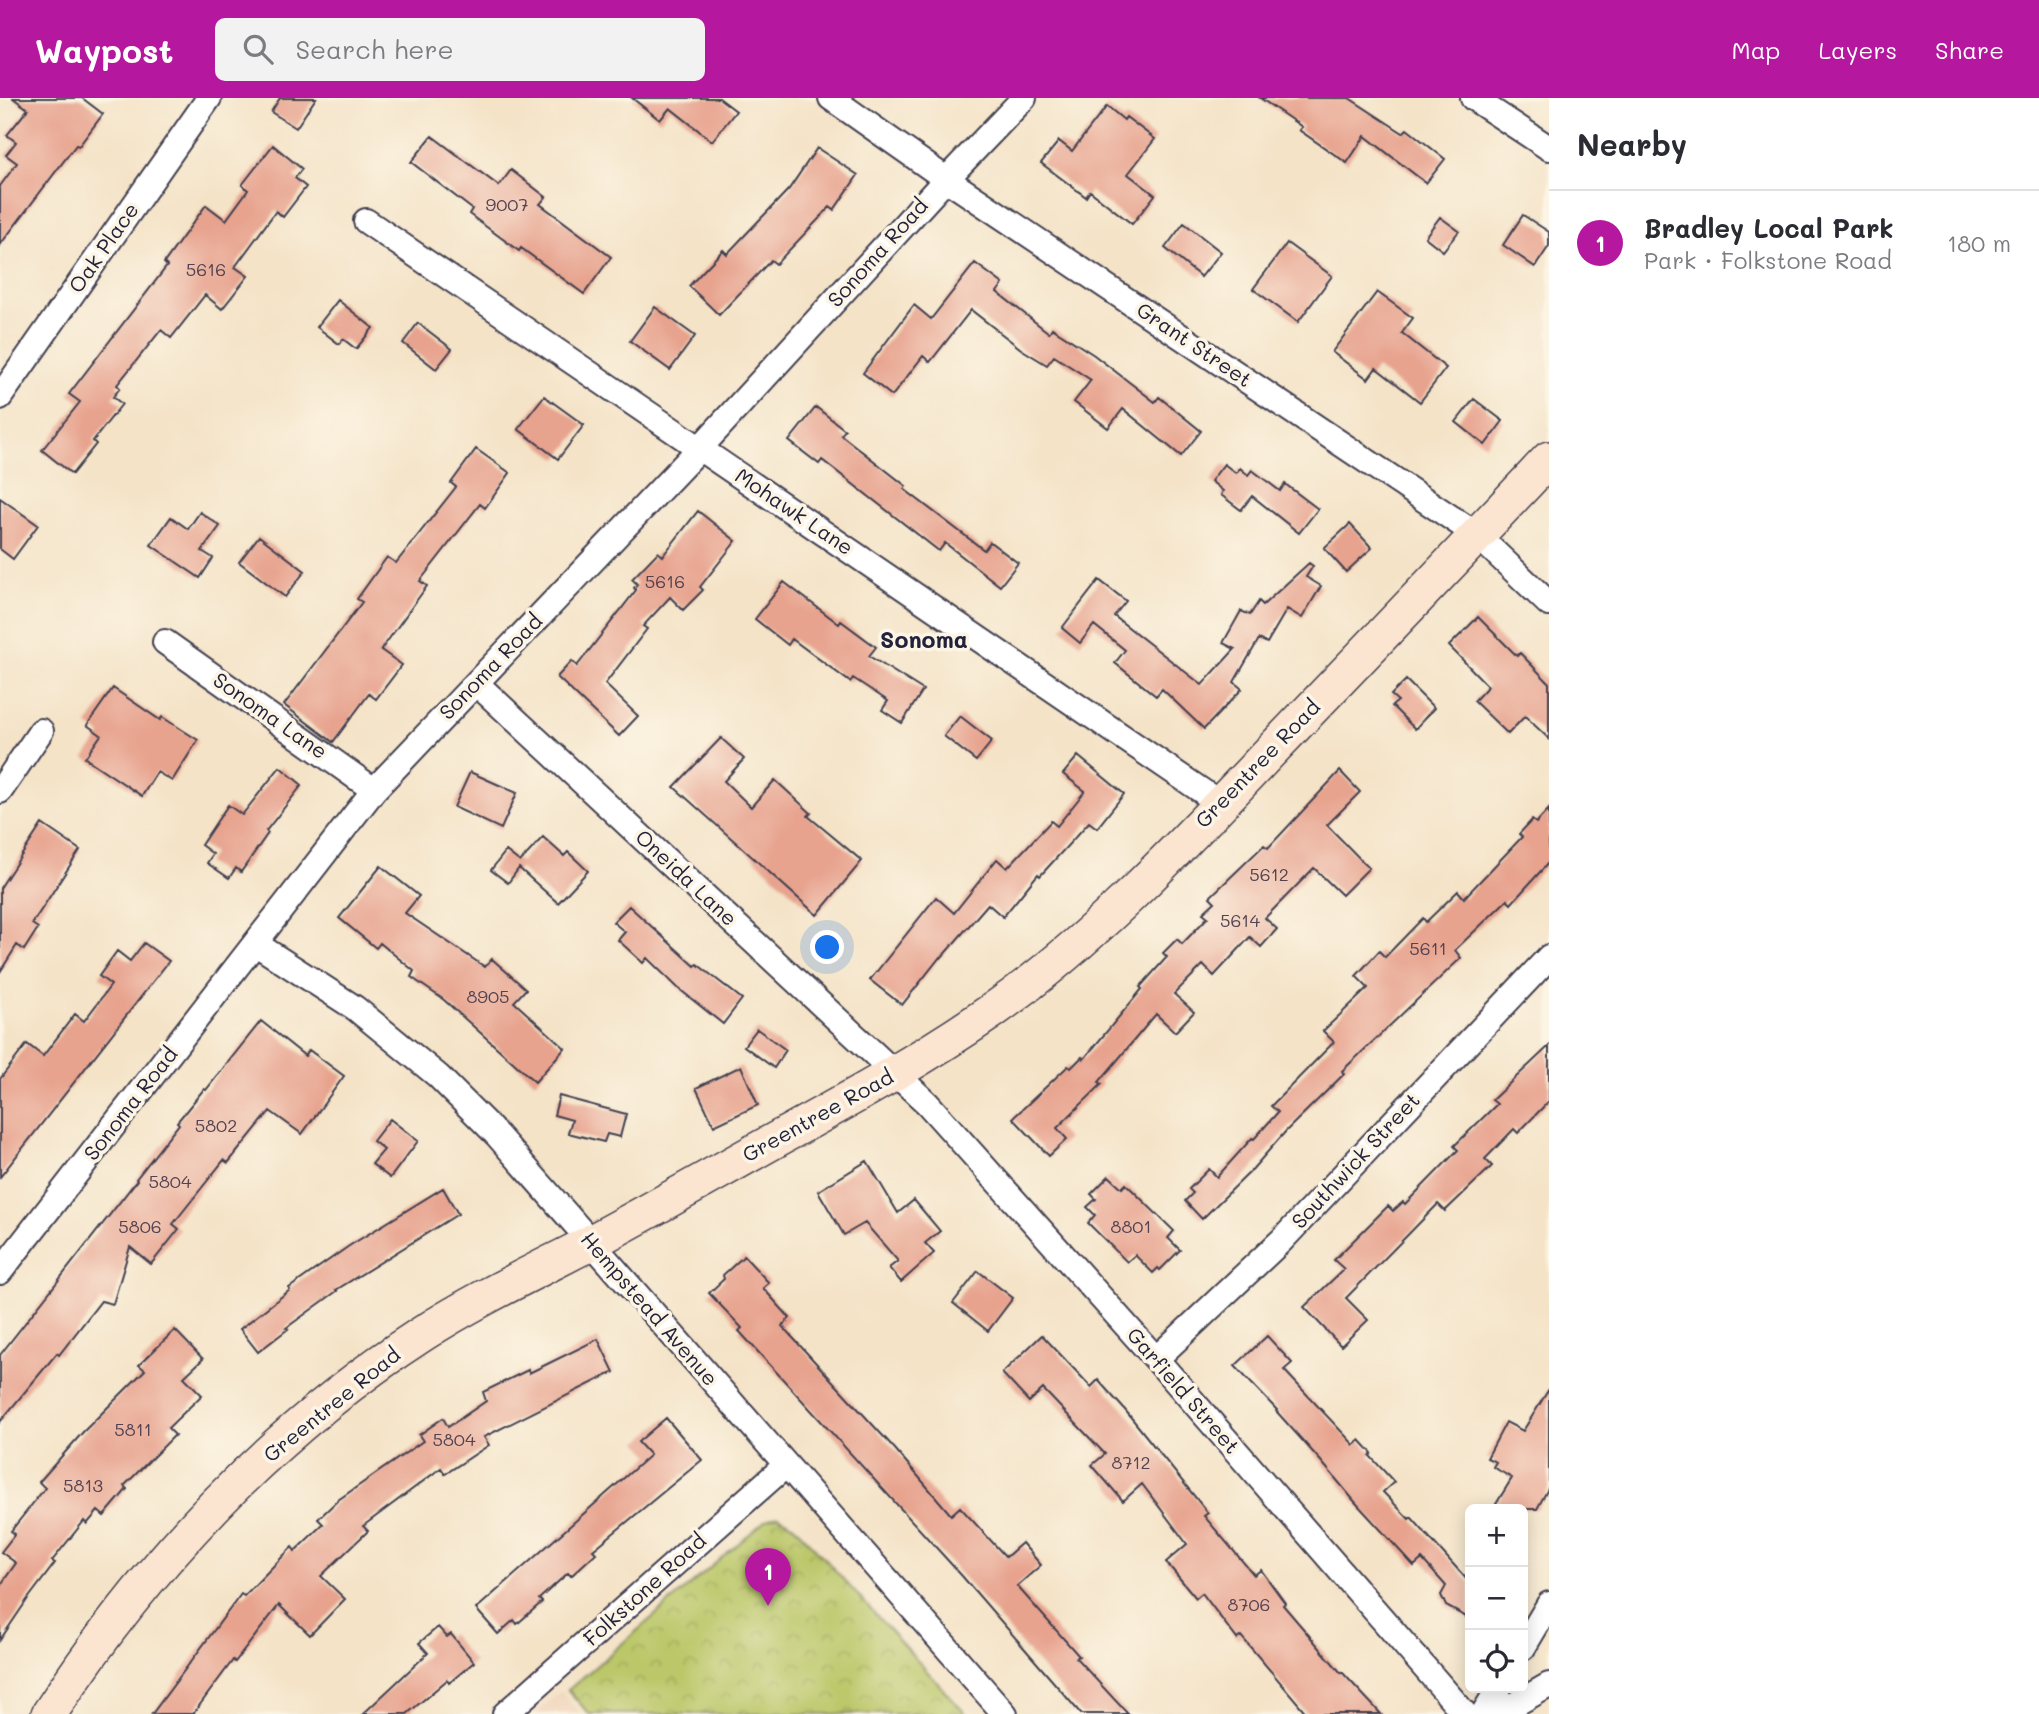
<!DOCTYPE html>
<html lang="en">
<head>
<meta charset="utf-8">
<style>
  :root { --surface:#fff; --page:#f2f2f3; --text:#2b2b33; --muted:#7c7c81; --line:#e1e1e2; --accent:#b5179e }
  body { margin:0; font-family:Mali,sans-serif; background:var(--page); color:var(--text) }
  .controls { position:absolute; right:21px; bottom:21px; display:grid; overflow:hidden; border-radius:10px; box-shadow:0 4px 18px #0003 }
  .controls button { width:63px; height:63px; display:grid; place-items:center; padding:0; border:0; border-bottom:2px solid var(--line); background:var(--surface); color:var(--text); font:35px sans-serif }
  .you { position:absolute; left:828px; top:850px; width:24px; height:24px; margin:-18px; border:5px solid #fff; border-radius:50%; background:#1a73e8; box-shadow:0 0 0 10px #1a73e833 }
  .badge { display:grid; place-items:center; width:46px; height:46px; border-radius:50%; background:var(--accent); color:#fff; font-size:23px; font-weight:700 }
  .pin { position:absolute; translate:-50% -58px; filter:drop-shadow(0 2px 4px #0008) }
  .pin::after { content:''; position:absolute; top:37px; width:24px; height:21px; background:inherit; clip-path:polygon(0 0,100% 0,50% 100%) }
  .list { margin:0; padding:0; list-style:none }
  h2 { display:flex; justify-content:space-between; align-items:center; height:91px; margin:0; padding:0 28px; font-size:30px }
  h2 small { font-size:23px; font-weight:400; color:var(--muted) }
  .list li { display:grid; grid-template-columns:46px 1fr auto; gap:21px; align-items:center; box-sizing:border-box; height:105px; padding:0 28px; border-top:2px solid var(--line) }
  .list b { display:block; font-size:26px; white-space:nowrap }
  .list p { margin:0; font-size:23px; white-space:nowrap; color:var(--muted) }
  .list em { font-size:23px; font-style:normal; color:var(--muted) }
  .icon { flex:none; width:38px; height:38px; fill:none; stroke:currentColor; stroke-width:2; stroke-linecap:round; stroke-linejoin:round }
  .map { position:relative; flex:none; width:1549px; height:1616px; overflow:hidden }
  header { display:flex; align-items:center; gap:42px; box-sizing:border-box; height:98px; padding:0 35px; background:var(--accent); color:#fff }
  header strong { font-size:33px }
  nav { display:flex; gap:38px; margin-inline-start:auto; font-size:24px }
  .search { width:490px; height:63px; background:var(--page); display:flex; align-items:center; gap:18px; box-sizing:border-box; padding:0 24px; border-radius:10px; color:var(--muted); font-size:26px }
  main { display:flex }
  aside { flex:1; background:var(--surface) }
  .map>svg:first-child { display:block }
  .built { fill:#f1d5bd }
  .park { fill:url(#park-crowns); stroke:#6e7452; stroke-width:2 }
  .building { fill:#e7a38e }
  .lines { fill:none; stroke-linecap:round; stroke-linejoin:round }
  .street-casing { stroke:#423f50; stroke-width:28 }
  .secondary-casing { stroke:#423f50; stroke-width:38 }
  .street { stroke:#fff; stroke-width:24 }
  .secondary { stroke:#fce5d0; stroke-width:35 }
  .labels { text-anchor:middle; stroke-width:7; stroke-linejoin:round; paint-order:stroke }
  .number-label { font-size:18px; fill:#534250 }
  .street-label { font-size:21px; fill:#22223b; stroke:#fcf5e5 }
  .neighbourhood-label { font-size:23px; font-weight:bold; fill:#22223b; stroke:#fcf5e5 }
</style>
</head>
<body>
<header>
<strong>Waypost</strong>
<div class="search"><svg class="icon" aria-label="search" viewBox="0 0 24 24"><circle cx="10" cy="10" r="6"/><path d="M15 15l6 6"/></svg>Search here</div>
<nav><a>Map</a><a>Layers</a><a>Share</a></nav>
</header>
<main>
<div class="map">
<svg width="1549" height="1616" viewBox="0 0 1549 1616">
  <defs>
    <pattern id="park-crowns" width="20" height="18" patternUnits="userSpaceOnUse" patternTransform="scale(1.75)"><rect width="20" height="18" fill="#bbc769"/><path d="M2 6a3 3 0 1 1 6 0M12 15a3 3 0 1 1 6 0" fill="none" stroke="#a0ab5c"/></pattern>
  </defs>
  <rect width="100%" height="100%" fill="#fcf5e5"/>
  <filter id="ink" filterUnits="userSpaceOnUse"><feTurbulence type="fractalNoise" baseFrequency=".0143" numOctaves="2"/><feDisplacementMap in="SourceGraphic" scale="14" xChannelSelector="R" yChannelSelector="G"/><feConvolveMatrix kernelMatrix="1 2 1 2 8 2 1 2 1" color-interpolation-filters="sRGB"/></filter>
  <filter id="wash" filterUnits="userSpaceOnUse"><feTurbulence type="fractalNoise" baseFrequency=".00686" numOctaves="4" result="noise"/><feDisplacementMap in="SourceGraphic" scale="28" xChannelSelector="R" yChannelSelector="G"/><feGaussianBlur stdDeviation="1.57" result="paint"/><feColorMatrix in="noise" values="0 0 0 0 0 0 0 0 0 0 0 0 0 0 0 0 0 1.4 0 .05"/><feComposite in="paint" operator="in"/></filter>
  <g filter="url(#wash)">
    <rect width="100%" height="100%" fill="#f4e3c7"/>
    <path class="built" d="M561,1593L581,1616H535Z"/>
    <path class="park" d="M778,1418L793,1426L966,1616H589L568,1592L766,1422Z"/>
    <g id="blocks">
      <path class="building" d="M13,0H82L103,16L79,48L76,47L0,147V88L17,65L6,57L16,44L7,37L28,11Z
        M280,0H316L296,30L271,14Z
        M632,0H719L736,13L712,43L670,10L660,22Z
        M1260,0H1349L1403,35L1407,31L1445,61L1426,85L1365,38L1347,65L1299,32L1302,29Z
        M1107,8L1124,22L1126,19L1155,41L1128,76L1155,97L1132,126L1090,93L1086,99L1041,65L1059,43L1072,53Z
        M432,38L499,88L511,72L546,99L540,106L611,159L584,196L521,150L519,153L469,116L472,111L411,64Z
        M273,47L302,71L295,80L306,89L283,119L276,113L235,169L248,178L222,211L205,197L171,240L161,232L117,287L120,290L113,299L122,306L93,343L96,346L72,376L42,352L80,304L69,296L167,168L164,165L206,107L226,122L248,92L242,87Z
        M817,50L858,77L834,112L830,109L776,166L771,162L719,217L689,188L723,152L727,156L789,91Z
        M1523,117L1549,134V148L1535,169L1503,147Z
        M1440,119L1459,133L1443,153L1425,139Z
        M1184,125L1221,154L1201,179L1165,150Z
        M1287,145L1332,178L1298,224L1253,191Z
        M975,165L1003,186L997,194L1049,235L1052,230L1094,257L1155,304L1159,299L1201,333L1181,358L1123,311L1108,330L1074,304L1091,282L1054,258L1047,267L1021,251L971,212L930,264L923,258L892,298L863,275L914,207L931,221Z
        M1377,194L1413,220L1402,235L1446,270L1420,304L1376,270L1368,281L1332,254Z
        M338,202L373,230L356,251L343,241L339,246L317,229Z
        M655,209L695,238L670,272L630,243Z
        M418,225L452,251L436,271L403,245Z
        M544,298L584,327L558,361L518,331Z
        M1474,301L1503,323L1485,347L1456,324Z
        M816,309L845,332L841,337L906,388L904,391L984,452L990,444L1018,465L1000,488L945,445L939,453L822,362L819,366L789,343Z
        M476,351L510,375L485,410L480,406L420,483L427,488L381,552L402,567L376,601L369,596L333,644L284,607L362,504L357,501L387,459L396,465L456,389L451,385Z
        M1224,366L1236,375L1240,370L1248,377L1252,372L1280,393L1285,386L1318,411L1299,435L1252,398L1241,412L1221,397L1223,393L1211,383Z
        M0,400L38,427L13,461L0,451Z
        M698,413L736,443L700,489L703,492L683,512L670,499L643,528L647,531L605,586L638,618L619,638L557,579L572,563L577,568L636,492L634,490L637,486L632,481L658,454L663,458L665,455Z
        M200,414L220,428L202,453L213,460L200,480L151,447L171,419L188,431Z
        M1350,426L1372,450L1346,474L1324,450Z
        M259,438L305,473L285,499L239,464Z
        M1309,465L1313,468L1306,479L1321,488L1302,520L1287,511L1267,545L1259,541L1234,584L1242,591L1204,631L1162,591L1156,598L1115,565L1125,552L1094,527L1080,545L1062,530L1099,482L1126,503L1114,518L1202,587L1235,551L1223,545L1241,513L1250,517L1259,503L1263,507Z
        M784,484L839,526L841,523L876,549L869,558L923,592L902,625L882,612L888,603L853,580L850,584L792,541L788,547L755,521Z
        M1478,519L1517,558L1520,555L1549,585V641L1525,618L1508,636L1474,603L1488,588L1449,548Z
        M1406,582L1434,610L1415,631L1392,608L1398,603L1391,597Z
        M113,590L160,622L162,619L198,642L172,683L157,674L142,698L85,660L101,637L87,627Z
        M960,618L992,643L976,663L944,638Z
        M721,640L744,661L724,683L751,709L775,682L811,715L808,718L862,763L817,817L674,689Z
        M1078,658L1124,696L1097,730L1089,724L1040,778L1038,776L1003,819L988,806L941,860L940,859L902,907L870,882L936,799L954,815L997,761L1007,770L1051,723L1057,728L1085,693L1063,676Z
        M280,669L302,687L266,733L268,735L241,774L236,770L229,780L207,765L213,756L201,747L228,707L242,717Z
        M1340,673L1360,694L1327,727L1369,770L1342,797L1314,770L1265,820L1277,831L1261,849L1250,839L1214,878L1203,867L1174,896L1194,914L1175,934L1156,916L1099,984L1102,986L1057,1030L1067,1041L1049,1058L1013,1020L1068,968L1071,970L1082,959L1084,961L1142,891L1140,889L1167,859L1163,855L1177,841L1182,846L1208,819L1203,815L1215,804L1210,799L1264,747L1268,750Z
        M470,674L517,695L501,731L454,709Z
        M1549,711V764L1511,806L1507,802L1455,852L1461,860L1342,973L1344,976L1286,1033L1250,1074L1202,1121L1185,1103L1193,1095L1189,1091L1209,1071L1217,1079L1252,1040L1254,1041L1278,1014L1271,1008L1334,944L1323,933L1368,890L1356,878L1379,853L1385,859L1423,820L1426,824L1458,793L1464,800L1522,739L1519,736L1532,722L1536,725Z
        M42,726L80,752L32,826L38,830L24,852L17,847L0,874V790Z
        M543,739L564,758L568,754L588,773L558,805L519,770L508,785L491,772L506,753L520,764Z
        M381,768L419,798L405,815L485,869L492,861L526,891L514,904L565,950L535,984L444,902L411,879L414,873L380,845L376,850L339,820Z
        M629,808L695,868L697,866L742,901L723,926L678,890L647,860L643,865L618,842L625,834L613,824Z
        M144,845L169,863L0,1079V981L27,946L43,958L75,916L84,923L111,887L99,878L117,853L130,863Z
        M261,923L305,958L309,952L344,978L302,1036L270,1013L228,1065L224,1062L173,1126L179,1131L151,1166L130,1149L113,1206L101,1203L59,1257L57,1255L0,1324V1257L137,1082L136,1081L179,1026L177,1024L204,991L206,992Z
        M757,931L786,952L774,970L744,948Z
        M1549,948V1003L1518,1035L1514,1031L1485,1061L1492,1068L1445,1113L1438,1106L1346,1200L1368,1222L1341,1248L1304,1209L1344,1171L1334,1162L1388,1108L1393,1113L1403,1104L1405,1106L1458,1052L1454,1048L1497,1006L1492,1002Z
        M741,968L758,1007L714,1028L696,990Z
        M559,998L626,1016L620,1039L607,1036L604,1044L568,1035L572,1022L554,1017Z
        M390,1021L418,1043L390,1080L372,1066L384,1052L373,1043Z
        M867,1063L898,1115L914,1102L940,1133L925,1145L934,1155L901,1184L889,1170L898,1163L865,1125L844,1137L818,1093Z
        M1109,1078L1122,1090L1126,1086L1174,1133L1168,1140L1180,1152L1160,1172L1158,1170L1153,1175L1135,1157L1127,1164L1088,1125L1095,1117L1087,1109L1096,1101L1091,1096Z
        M443,1090L458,1116L336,1192L337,1193L286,1230L288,1231L258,1254L240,1231L290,1192L289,1190L349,1148Z
        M744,1158L769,1185L763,1190L790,1220L782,1228L895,1351L951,1417L960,1409L1006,1459L1022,1445L1041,1467L1017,1488L1079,1558L1076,1560L1128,1616H1081L962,1478L739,1233L742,1230L709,1195L724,1181L723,1177Z
        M978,1173L1013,1200L988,1233L953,1205Z
        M175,1232L203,1261L184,1279L202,1297L168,1330L175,1337L124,1388L127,1391L104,1418L98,1413L87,1426L84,1423L52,1463L55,1465L27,1502L0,1542V1488L16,1465L1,1454L15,1436L11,1433L45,1390L39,1384L83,1334L145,1272L139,1267Z
        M1042,1237L1091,1289L1098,1282L1125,1312L1208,1415L1204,1418L1254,1477L1261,1472L1285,1505L1283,1507L1341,1575L1342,1574L1381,1616H1307L1241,1538L1237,1541L1202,1495L1196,1500L1166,1464L1187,1446L1142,1386L1123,1403L1092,1367L1105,1356L1043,1291L1029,1304L1002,1275Z
        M1267,1238L1292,1265L1284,1272L1354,1347L1360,1342L1372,1355L1370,1358L1394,1384L1383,1394L1409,1421L1411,1419L1470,1485V1521L1446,1508L1441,1497L1446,1488L1422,1461L1414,1468L1356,1405L1320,1362L1276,1313L1277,1312L1235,1268Z
        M598,1241L614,1274L484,1339L489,1347L445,1376L441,1370L363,1428L368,1433L321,1478L345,1501L310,1537L279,1507L235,1564L233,1562L193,1616H152L241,1496L244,1498L292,1449L295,1453L323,1426L318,1421L338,1402L423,1343L419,1337L443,1320L448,1329L486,1303L483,1294L528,1272L529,1275Z
        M1549,1291V1389L1537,1411H1493L1512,1380L1493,1369L1496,1364L1487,1360L1506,1324L1523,1333Z
        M666,1320L702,1362L593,1452L596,1455L571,1478L568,1475L539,1501L542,1504L517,1526L514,1522L498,1536L476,1511L650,1357L638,1344Z
        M438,1529L447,1539L451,1536L474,1564L449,1585L447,1582L407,1616H363L428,1555L419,1545Z"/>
    </g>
  </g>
  <g filter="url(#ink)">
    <use href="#blocks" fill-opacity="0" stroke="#423f50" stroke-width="2"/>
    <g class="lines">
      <defs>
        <path id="street" d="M831,0L946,81L1477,437L1549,506
          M1473,0L1549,50
          M366,123L1221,706
          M0,299L209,0
          M165,544L374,692
          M476,585L927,1005L1156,1261L1465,1616
          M0,693L41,633
          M256,846L355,910L438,978L497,1037L1005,1616
          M0,1174L374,692L700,350L937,91L1024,0
          M1156,1261L1282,1142L1549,859
          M1523,1550L1549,1506
          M505,1616L785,1368
          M1483,1616L1499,1590
          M1498,1616L1549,1587"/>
        <path id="secondary" d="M49,1616C146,1467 272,1333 422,1236C475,1202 532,1175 588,1146C652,1112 716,1075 779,1040C852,1000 924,960 992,913C1095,841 1182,747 1268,656C1362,558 1456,460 1549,361"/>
      </defs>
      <use href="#street" class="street-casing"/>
      <use href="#secondary" class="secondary-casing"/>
      <use href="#street" class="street"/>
      <use href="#secondary" class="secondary"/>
    </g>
  </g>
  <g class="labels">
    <g class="number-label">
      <text x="507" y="113">9007</text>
      <text x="206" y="178">5616</text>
      <text x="665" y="490">5616</text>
      <text x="1269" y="783">5612</text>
      <text x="1240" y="829">5614</text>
      <text x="1428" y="857">5611</text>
      <text x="488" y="905">8905</text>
      <text x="216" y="1034">5802</text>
      <text x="170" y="1090">5804</text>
      <text x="140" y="1135">5806</text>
      <text x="1131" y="1135">8801</text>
      <text x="133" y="1338">5811</text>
      <text x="454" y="1348">5804</text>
      <text x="1131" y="1371">8712</text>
      <text x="83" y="1394">5813</text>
      <text x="1249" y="1513">8706</text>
    </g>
    <g class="street-label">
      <text transform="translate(104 150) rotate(-55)" y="7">Oak Place</text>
      <text transform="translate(878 155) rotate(-48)" y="7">Sonoma Road</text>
      <text transform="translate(1194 247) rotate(34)" y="7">Grant Street</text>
      <text transform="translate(794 414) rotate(34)" y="7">Mohawk Lane</text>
      <text transform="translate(491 569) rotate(-46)" y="7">Sonoma Road</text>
      <text transform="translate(270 618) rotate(35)" y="7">Sonoma Lane</text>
      <text transform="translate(1258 666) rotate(-46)" y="7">Greentree Road</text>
      <text transform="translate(686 780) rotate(43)" y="7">Oneida Lane</text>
      <text transform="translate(131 1006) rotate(-52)" y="7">Sonoma Road</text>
      <text transform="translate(818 1018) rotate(-29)" y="7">Greentree Road</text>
      <text transform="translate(1356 1063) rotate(-47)" y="7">Southwick Street</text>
      <text transform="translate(649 1211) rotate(49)" y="7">Hempstead Avenue</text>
      <text transform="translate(1183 1293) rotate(49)" y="7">Garfield Street</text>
      <text transform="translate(332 1307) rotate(-39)" y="7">Greentree Road</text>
      <text transform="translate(645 1492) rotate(-42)" y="7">Folkstone Road</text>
    </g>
    <g class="neighbourhood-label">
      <text x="924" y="550">Sonoma</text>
    </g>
  </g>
</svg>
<div class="controls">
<button>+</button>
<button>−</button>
<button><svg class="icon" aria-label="locate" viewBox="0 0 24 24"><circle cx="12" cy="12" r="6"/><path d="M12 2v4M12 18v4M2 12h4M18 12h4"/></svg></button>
</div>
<div class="you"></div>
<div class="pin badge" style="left:768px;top:1508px">1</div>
</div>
<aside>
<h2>Nearby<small></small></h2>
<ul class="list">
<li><span class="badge">1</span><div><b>Bradley Local Park</b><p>Park · Folkstone Road</p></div><em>180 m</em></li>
</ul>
</aside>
</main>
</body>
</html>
